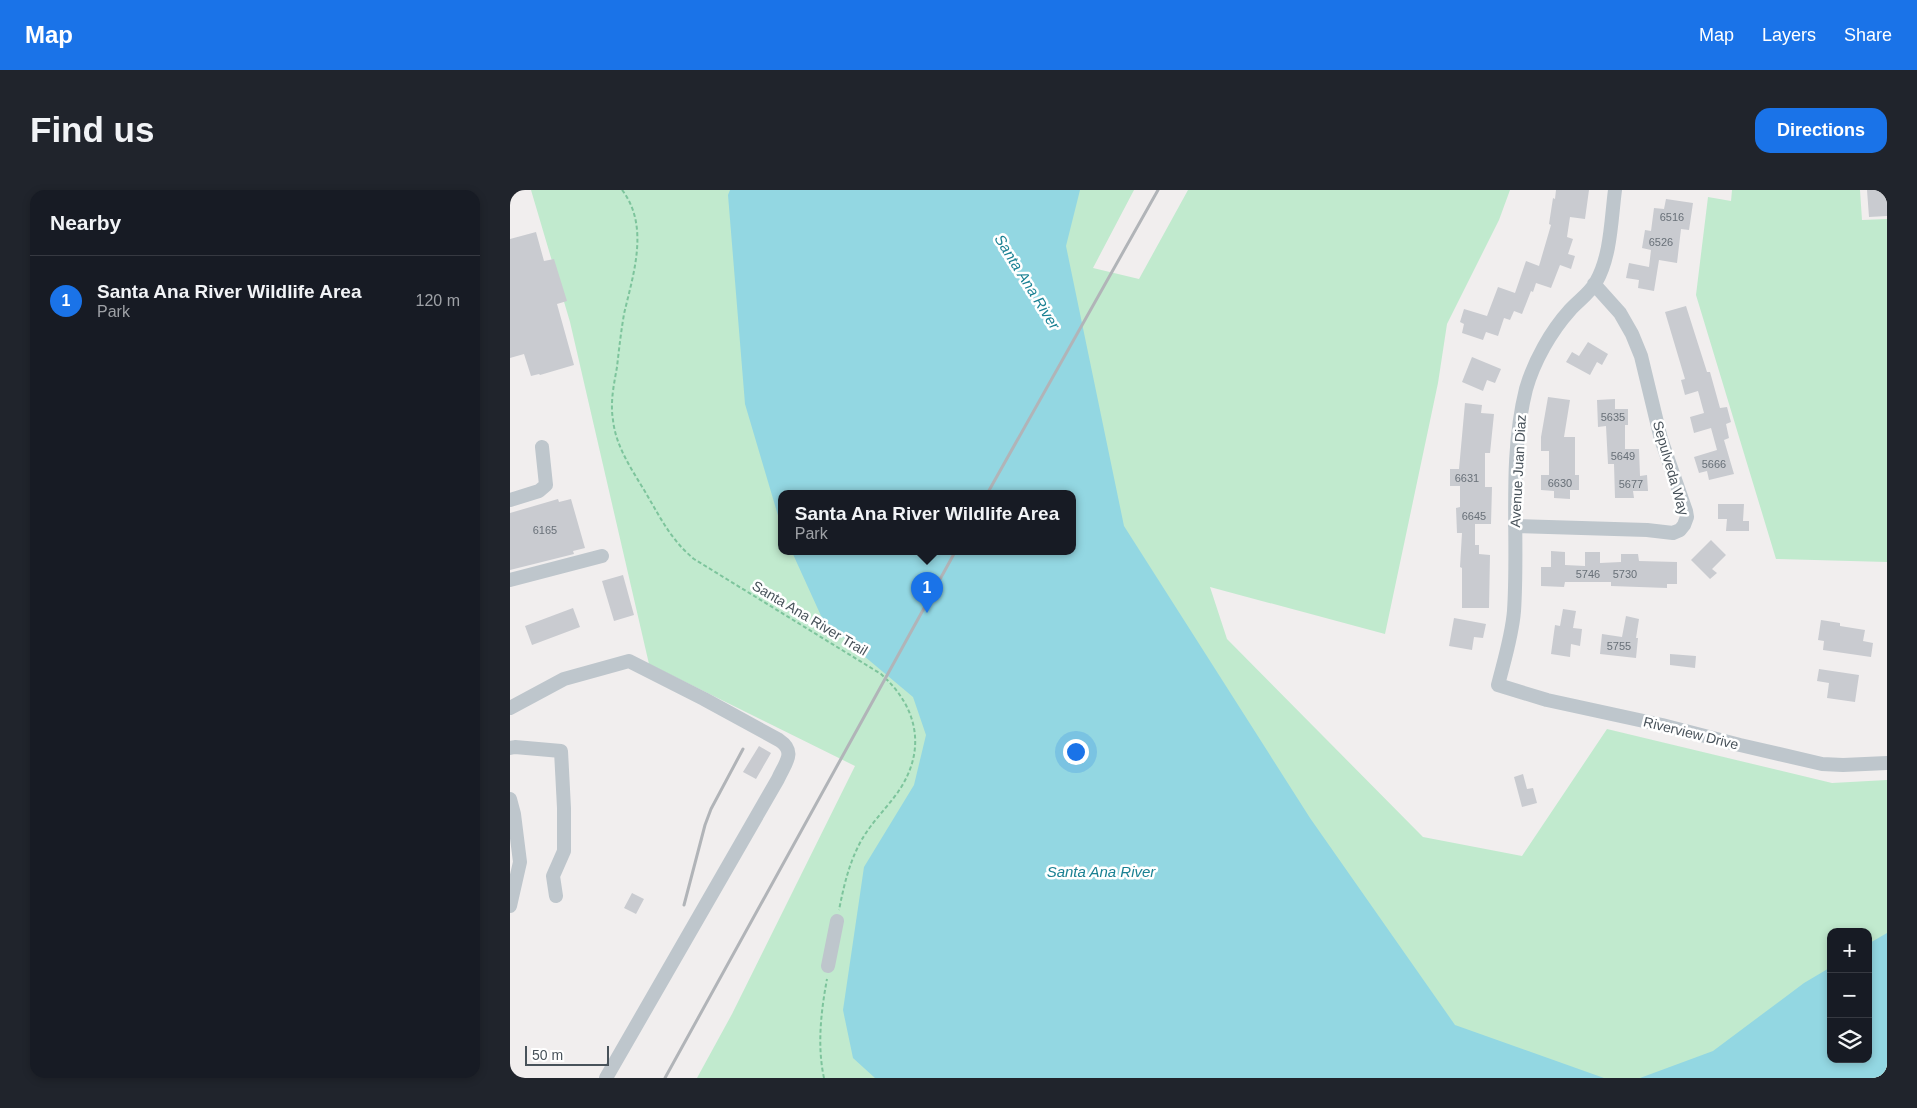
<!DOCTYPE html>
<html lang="en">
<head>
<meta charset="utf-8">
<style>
  :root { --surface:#171b24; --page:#20242c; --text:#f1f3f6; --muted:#9ea1a6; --line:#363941; --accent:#1a73e8 }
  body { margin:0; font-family:Arial,sans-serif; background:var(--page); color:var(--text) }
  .controls { position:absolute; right:15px; bottom:15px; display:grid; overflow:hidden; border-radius:10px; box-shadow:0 2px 8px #0003 }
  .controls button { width:45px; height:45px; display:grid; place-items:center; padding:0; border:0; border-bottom:1px solid var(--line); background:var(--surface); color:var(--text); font:25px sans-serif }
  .scale { position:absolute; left:15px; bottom:12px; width:84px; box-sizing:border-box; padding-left:5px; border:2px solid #48525a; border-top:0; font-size:14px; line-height:18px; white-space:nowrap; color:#48525a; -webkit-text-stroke:4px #fff; paint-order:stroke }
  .you { position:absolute; left:565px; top:561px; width:18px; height:18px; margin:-12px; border:4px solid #fff; border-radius:50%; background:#1a73e8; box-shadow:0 0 0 8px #1a73e833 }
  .badge { display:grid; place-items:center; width:32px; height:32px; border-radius:50%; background:var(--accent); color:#fff; font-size:16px; font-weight:700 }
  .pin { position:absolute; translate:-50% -41px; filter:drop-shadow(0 1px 2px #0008) }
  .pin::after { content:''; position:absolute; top:26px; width:18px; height:15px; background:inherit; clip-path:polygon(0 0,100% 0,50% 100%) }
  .popup { position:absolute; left:268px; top:300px; width:298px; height:65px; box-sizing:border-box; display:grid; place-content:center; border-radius:10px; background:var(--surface); filter:drop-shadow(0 1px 4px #0005); font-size:16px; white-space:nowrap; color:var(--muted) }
  .popup b { font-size:19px; color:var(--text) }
  .popup::after { content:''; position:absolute; left:50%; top:100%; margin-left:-10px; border:10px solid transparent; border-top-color:var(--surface) }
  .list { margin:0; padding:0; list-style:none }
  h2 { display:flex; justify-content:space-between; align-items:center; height:65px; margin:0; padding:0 20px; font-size:21px }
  h2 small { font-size:16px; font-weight:400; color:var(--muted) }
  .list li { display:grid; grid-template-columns:32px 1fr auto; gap:15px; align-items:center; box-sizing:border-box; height:90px; padding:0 20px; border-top:1px solid var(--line) }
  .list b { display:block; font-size:19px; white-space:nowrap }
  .list p { margin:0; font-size:16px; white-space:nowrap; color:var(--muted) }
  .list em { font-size:16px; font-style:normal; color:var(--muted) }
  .icon { flex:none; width:28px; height:28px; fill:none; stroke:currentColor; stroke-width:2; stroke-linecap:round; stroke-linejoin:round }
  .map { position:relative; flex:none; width:1377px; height:888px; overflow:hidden; border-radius:15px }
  header { display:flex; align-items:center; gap:30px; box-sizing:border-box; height:70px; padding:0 25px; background:var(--accent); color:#fff }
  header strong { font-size:24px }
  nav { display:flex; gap:28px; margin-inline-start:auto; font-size:18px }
  .intro { display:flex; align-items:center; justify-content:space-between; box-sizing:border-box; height:120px; padding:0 30px }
  h1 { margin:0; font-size:35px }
  .button { padding:12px 22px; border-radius:15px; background:var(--accent); color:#fff; font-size:18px; font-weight:700 }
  main { display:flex; gap:30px; padding:0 30px }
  aside { flex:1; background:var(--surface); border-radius:15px; box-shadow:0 2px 8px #0003 }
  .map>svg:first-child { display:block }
  .green { fill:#c1eace; fill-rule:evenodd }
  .water { fill:#93d7e2 }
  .building { fill:#c9cbd0 }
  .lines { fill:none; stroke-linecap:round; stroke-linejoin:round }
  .path { stroke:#7dc49c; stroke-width:2; stroke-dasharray:4 2.5; stroke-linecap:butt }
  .minor { stroke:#bec6cc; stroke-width:14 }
  .rail { stroke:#b1b4b8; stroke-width:3 }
  .labels { text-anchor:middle; stroke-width:5; stroke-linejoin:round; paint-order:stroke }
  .number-label { font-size:11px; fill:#687078 }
  .street-label { font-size:14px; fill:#48525a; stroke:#fff }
  .water-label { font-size:15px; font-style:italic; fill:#1a8193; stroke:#fff }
</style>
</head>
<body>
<header>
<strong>Map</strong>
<nav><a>Map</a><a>Layers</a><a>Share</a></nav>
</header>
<div class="intro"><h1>Find us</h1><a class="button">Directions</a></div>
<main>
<aside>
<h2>Nearby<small></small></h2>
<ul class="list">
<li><span class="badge">1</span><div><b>Santa Ana River Wildlife Area</b><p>Park</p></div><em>120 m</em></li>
</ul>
</aside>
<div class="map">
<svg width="1377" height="888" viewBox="0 0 1377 888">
  <rect width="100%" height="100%" fill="#f1eeee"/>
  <path class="green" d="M21,0H624L583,78L629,89L678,0H1000L989,30L937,134L928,193L875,444L700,397L717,449L913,647L1012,666L1097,539L1322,593L1377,590V888H187L222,824L345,576L139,474L60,132ZM272,304H562V362H272ZM1321,742H1358V869H1321Z
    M1222,0H1350L1352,30L1377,29V372L1266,369L1186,105L1198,7L1221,11Z"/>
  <path class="water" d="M220,0H570L556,56L614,336L800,628L945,835L1094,888H365L343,868L333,820L354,677L404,595L416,545L403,507L354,466L312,428L282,362H562V304H272V339L235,214L218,5Z
    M1377,743V888H1130L1203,861L1294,793L1321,777V869H1358V754Z"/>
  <path class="building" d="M1046,0H1079L1075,29L1060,27L1057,47L1063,49L1058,64L1065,66L1061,79L1050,75L1041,98L1026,93L1023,102L1021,101L1012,124L1004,121L1000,130L994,128L988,146L976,142L973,150L952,143L954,134L950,132L954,119L977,126L988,97L1005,103L1016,71L1029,76L1041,35L1039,34L1043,8L1045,9Z
    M1357,0H1377V26L1359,27Z
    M1156,9L1183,13L1179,40L1171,39L1167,73L1149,70L1144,101L1128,98L1129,90L1116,88L1119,73L1139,77L1141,60L1132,58L1135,40L1141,41L1144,18L1154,19Z
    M26,42L34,71L44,69L57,111L47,114L64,175L30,185L29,184L21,186L14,164L0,168V49Z
    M1176,116L1197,182H1200L1210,218L1217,217L1221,232L1216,234L1219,248L1214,250L1224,284L1199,290L1197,281L1189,283L1184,267L1207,260L1201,238L1184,243L1180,227L1194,223L1188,201L1175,205L1171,190L1175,189L1155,122Z
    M1078,152L1098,164L1092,175L1087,172L1080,185L1056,172L1062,162L1069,166Z
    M962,167L991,179L985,193L977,190L973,201L952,192Z
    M1038,207L1060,210L1054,247H1065V285H1069V300H1060V309L1044,308V301L1031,300V285H1039V261H1031V247Z
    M1105,209V219H1118V235H1115V259H1129L1130,286L1137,285L1138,301H1123L1124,308H1105L1104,274H1098L1096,236L1088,237L1087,210Z
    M955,213L972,215L971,223L984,224L980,263H975V297H982L981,334H965V355H969V364L980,365L979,418H952V378L950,377L952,343H947L946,318L950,317V296H940V279H949Z
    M48,309L49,312L61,309L75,358L63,361L64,364L0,380V323Z
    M1208,314H1234L1233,331H1239V341H1216L1217,329H1208Z
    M1201,350L1216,365L1202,379L1207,383L1200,389L1181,370Z
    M1041,361L1055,362V375L1075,376V362H1090V373L1111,372V364H1128L1129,371L1167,372V394H1157V398L1101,396V392H1055L1054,397L1031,396V377H1041Z
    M113,385L124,425L104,431L92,391Z
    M63,418L70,437L22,455L15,436Z
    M1053,419L1066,421L1063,438L1072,439L1070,456L1061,454L1060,467L1041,464L1045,435L1050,436Z
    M1116,426L1129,429L1126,448H1128L1126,468L1090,464L1092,444L1112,447Z
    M944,428L976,434L973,448L964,447L962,460L939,456Z
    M1311,430L1330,433V436L1355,440L1353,451L1363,453L1361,467L1313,460L1314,451L1308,450Z
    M1160,464L1186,466L1185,478L1160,475Z
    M1309,479L1349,485L1345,512L1317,508L1319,493L1307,491Z
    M249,556L261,563L246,589L233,582Z
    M1013,584L1017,599L1023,598L1027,613L1012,617L1004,587Z
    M122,703L134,709L126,724L114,718Z"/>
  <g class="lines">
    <path class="path" d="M112,0C140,36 123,85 114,124C111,142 109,159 107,177C104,194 100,212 103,230C106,258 123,281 137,305C151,329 162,351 184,369L371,484C408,517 417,560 388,602C376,619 361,633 351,651C339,673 334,695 329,720
      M314,888C307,856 311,821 317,789"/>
    <path class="minor" d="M1105,0C1101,30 1101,66 1086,92C1080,103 1068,111 1060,120C1041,141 1024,171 1016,199C998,271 1009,347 1004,421C1002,446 994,471 988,495L1037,510L1152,535L1230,555L1312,574L1333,575L1377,573
      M0,310L29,301L36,295L32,257
      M1005,336L1137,340L1163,343L1170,340L1174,335L1177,327L1176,321L1151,249L1131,166L1122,144L1110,123L1084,94
      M0,390L92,366
      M0,518L54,489L119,471L194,509L269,550C287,562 275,573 268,589L96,888
      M0,558L5,557L51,561L54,618V661L43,686L46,706
      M0,609L4,624L10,672L0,716
      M318,776L327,731"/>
    <path class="rail" d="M477,304L648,0
      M174,715L195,635L201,619L233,559
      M155,888L445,362"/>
  </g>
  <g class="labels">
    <g class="number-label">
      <text x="1162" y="31">6516</text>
      <text x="1151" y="56">6526</text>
      <text x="1103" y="231">5635</text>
      <text x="1113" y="270">5649</text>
      <text x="1204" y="278">5666</text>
      <text x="957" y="292">6631</text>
      <text x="1050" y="297">6630</text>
      <text x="1121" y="298">5677</text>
      <text x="964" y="330">6645</text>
      <text x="35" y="344">6165</text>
      <text x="1078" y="388">5746</text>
      <text x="1115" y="388">5730</text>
      <text x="1109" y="460">5755</text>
    </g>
    <g class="street-label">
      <text transform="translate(1161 278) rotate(74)" y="5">Sepulveda Way</text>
      <text transform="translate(1008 281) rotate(-87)" y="5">Avenue Juan Diaz</text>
      <text transform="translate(300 428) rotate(31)" y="5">Santa Ana River Trail</text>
      <text transform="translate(1181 543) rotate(14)" y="5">Riverview Drive</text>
    </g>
    <g class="water-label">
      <text transform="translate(517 92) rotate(58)" y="5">Santa Ana River</text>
      <text x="591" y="687">Santa Ana River</text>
    </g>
  </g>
</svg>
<div class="controls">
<button>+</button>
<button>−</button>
<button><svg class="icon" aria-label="layers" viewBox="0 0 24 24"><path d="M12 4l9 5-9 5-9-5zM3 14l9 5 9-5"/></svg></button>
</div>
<div class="scale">50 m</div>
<div class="you"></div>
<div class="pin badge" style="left:417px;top:423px">1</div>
<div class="popup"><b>Santa Ana River Wildlife Area</b>Park</div>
</div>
</main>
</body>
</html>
